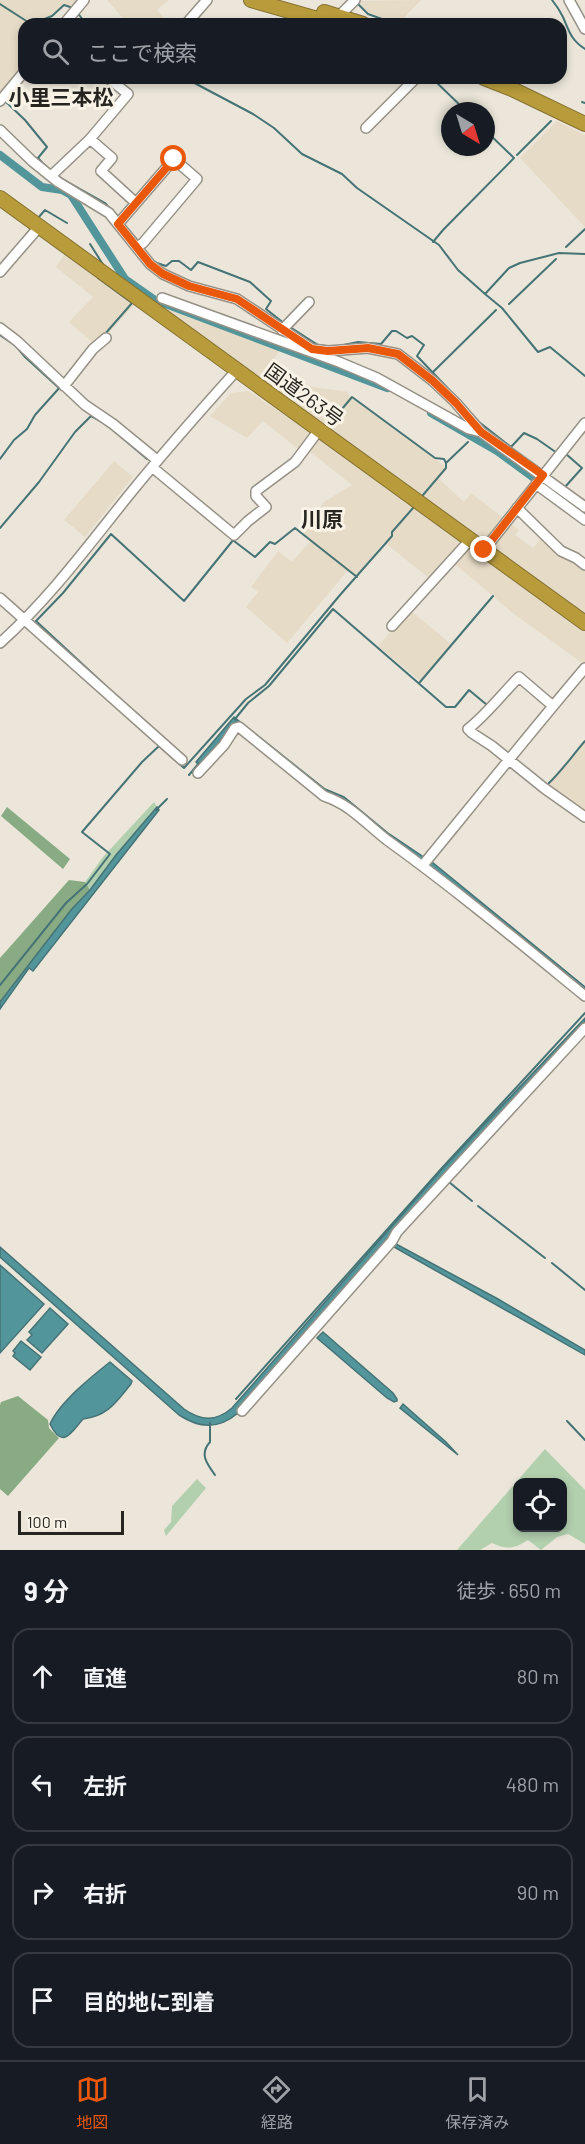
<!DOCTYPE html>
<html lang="ja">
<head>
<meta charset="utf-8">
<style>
  :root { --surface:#171b24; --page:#242831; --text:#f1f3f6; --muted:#9ea1a6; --line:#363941; --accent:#ea580c }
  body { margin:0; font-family:Barlow,"Noto Sans JP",sans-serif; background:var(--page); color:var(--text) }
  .controls { position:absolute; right:18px; bottom:18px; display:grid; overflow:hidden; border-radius:12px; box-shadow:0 3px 9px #0003 }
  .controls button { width:54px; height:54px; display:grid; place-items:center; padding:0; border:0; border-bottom:2px solid var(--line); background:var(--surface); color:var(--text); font:30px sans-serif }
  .compass { position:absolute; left:441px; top:102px; width:54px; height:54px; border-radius:50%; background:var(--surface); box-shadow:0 3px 9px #0003; rotate:142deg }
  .scale { position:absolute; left:18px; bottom:15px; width:106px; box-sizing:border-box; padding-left:6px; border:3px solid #272520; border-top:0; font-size:16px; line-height:21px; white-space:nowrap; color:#272520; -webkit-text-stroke:4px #f8f3e6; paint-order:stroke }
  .stop { position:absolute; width:18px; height:18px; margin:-14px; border:4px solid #ea580c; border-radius:50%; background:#fff }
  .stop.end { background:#ea580c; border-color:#fff; box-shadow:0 2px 6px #0008 }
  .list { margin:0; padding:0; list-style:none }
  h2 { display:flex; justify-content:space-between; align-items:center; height:78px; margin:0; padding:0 24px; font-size:26px }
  h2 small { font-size:20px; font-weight:400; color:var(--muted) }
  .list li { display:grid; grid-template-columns:39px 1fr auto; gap:18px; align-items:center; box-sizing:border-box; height:96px; margin:0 12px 12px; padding:0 12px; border:2px solid var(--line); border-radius:18px }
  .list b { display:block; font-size:22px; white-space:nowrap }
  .list em { font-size:20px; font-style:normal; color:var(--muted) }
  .icon { flex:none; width:33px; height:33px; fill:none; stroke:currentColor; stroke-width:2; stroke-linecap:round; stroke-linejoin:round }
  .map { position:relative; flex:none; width:585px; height:1550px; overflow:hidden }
  .search { position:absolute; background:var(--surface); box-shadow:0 3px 9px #0003; left:18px; right:18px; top:18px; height:66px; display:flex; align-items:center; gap:15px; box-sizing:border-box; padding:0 21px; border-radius:18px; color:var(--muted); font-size:22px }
  .sheet { height:510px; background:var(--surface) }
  nav { display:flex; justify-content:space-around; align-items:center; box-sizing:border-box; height:84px; border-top:2px solid var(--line); background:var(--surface); font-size:16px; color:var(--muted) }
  nav a { display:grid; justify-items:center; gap:3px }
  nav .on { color:var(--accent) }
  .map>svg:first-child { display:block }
  .commercial { fill:#e6dbc6 }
  .green { fill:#b2cfae; fill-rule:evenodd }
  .forest { fill:#88ab83 }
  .water { fill:#52959b; stroke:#457376; stroke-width:1.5 }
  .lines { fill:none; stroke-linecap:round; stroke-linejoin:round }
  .stream { stroke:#457376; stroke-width:2 }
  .canal { stroke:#52959b; stroke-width:8 }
  .minor-casing { stroke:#969186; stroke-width:12 }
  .highway-casing { stroke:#857232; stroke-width:16 }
  .minor { stroke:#fff; stroke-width:9 }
  .highway { stroke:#b89b3b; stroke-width:14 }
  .route { stroke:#ea580c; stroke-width:8 }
  .labels { text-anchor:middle; stroke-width:6; stroke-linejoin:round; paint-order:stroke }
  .street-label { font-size:20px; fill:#272520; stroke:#f8f3e6 }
  .neighbourhood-label { font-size:21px; font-weight:bold; fill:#272520; stroke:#f8f3e6 }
</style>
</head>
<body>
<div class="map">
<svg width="585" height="1550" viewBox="0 0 585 1550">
  <rect width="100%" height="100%" fill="#ebe6d9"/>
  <path class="commercial" d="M0,0H78L71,7L64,5L52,16L32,24H24V65L0,95Z
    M107,0H169L157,10L166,20L161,24H128Z
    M421,0L399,23L369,13L354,1Z
    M557,121L585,135V227L520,158Z
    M65,254L134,305L105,337L95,345L69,322L93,297L56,267Z
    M164,307L279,351L271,365L281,376L314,387L348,392L349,396L446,467L438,478L464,502L471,493L519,530L515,535L533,548L545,534L585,565V616L163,310Z
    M248,391L313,434L585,631V665L514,614L449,559L430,579L384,542L356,576L348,570L287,643L246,607L258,592L251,587L278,551L292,562L311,540L300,530L324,502L352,485L308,450L303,453L263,421L247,438L210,416L231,393Z
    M114,461L133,477L85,537L64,520Z
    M410,610L451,644L420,681L378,646Z
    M585,741V813L547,784Z"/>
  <path class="green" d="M154,802L157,807L116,855L90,890L85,882L103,857Z
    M545,1449L585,1490V1544L568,1534L557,1537L541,1550L528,1540C514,1549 507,1550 492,1543L480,1550H457ZM562,1482V1528H518V1482Z
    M197,1479L206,1488L166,1536L164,1530L171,1522L172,1506Z"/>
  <path class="forest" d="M7,807L70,859L63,869L1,816Z
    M69,880L85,882L90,890L71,910L0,1002V958Z
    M18,1396L48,1420L49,1428L59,1438L8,1496L0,1489V1405L1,1402Z"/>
  <path class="water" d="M234,717L325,789L344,797L388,833L425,858L423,861L325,792L236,721L200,766L196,762Z
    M157,807L159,810L33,971L29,968L0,1009V1002L71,910L90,890L116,855Z
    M432,862L585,987V992L429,865Z
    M585,1018V1023L443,1177L238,1413C218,1430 199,1428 179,1415L0,1257V1247L184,1409C201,1421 216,1422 232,1408L442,1169Z
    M396,1244L498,1299L585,1350V1355L394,1247Z
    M0,1265L44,1304L0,1353Z
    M50,1308L68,1324L42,1353L27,1340L32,1335L29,1332Z
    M323,1332L393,1393L397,1399V1401L394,1402L387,1398L317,1338Z
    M21,1341L41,1357L30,1370L13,1356L15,1353L13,1351Z
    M110,1362L132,1381L131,1384C116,1402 108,1416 83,1419C72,1431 63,1451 50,1424C60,1402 91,1377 110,1362Z
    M403,1404L446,1442L458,1455L400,1408Z"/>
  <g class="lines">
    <path class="stream" d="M552,0C556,5 560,11 563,17C569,31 571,40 585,49
      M357,3L368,14L396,24
      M0,4L31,24
      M77,12L86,24
      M32,24L52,16L64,5L73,8
      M152,78H157
      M185,78L253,114L274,128L302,154L342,174L357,188L439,245L458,270L485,294L509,268L520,263L559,253L585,254
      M432,78L466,111
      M5,101L25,120L47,147L38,158L48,169
      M582,102L585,103
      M517,155L551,121
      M57,176L105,203L111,210
      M38,218L45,210L67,223
      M124,225L138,241
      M433,242L443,230L514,158L486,131
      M90,244L104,266
      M17,246L30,230
      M566,247L585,229
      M154,262L166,266L172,261H179L191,270L198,262L250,282L271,301L266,309L285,324
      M98,278L132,303L105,334
      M485,294L502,308L538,352L550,347L585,376
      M509,304L556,259
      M290,327L318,345L334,347L358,342L381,344L392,331H396L407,338L412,336L424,345L417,356L458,399
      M0,335L16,346L25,357L59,388
      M432,373L496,310
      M466,408L479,422L511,447L524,433L537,439L557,453
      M327,427L352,397L435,458L444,459L446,463L468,442
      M566,454L582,468L565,487L569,490
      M0,459L14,440L27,429L35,415L61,386
      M423,495L446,468V463
      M0,528L39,482L75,432L91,416L106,424L147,459
      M234,541L255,557L270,542L275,544L295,528L357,577
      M420,682L493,596
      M106,686L36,621L63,593L111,534L184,601L234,539
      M235,719L248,703L269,686L333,609L446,707H455L469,690L487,705
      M189,775L199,763
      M547,785C561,772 572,756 585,741
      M156,810L167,799
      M0,985L66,903L87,884L110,854L82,832L142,762L159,746L184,768L246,699L265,685L340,595L392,536V532L413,508
      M449,1182L472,1201
      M478,1206L545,1258
      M552,1263L585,1290
      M236,1399L442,1168L585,1013
      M567,1421L585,1440
      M210,1423V1442C199,1454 207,1464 215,1475"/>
    <path class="canal" d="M0,155L42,187L62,190L71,195L125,279L155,300L387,388
      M431,413L497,451L542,484"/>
    <defs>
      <path id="minor" d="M569,0L585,29
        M339,16L355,0
        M64,24L84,0
        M186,24L207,0
        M0,101L24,72
        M366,128L416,78
        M0,130L32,161L58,182L109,213L150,264L163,274L189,286L237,299L312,349L328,351L368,348L398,354L433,381L456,403L481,432L585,507
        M90,139L128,94L108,78
        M51,176L90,139L112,158L101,171L136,203
        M118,224L174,159L197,179L143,243L137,247
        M0,272L39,227
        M162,298L339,362L377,378L469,429L481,432
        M0,328L17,341L85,405L113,424L157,460
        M282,330L309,302
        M64,386L93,349L106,338
        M152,467L234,535L248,521L266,507L256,496V491L295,462L319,430
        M536,484L585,520
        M517,508L561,551L576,558L585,565
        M484,550L585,423
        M0,598L182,760
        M392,626L470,540
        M0,643C49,599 88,546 129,495C164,452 200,411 237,370
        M553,706L519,677C502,694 487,714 468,729L472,733L492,746L544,788L585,817
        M198,773L224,745L235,728L239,727L324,796C351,805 365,823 387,840C455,889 520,943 585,996
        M423,865C477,799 530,733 585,668
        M242,1411L392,1241L397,1232L585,1028"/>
      <path id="highway" d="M251,0L335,24
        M324,12L363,24
        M484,78L512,89L585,124
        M0,198L585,623"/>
    </defs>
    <use href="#minor" class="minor-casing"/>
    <use href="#highway" class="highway-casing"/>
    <use href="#minor" class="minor"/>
    <use href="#highway" class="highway"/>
  </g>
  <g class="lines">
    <path class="route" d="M174,159L118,224L150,264L163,274L189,286L237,299L312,349L328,351L368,348L398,354L433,381L456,403L481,432L543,475L484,550"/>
  </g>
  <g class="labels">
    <g class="street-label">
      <text transform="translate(304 395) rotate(36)" y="7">国道263号</text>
    </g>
    <g class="neighbourhood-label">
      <text x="61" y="105">小里三本松</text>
      <text x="322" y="527">川原</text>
    </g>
  </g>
</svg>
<div class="controls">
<button><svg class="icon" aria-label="locate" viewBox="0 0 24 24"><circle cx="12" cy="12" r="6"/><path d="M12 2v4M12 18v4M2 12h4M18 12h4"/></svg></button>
</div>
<svg class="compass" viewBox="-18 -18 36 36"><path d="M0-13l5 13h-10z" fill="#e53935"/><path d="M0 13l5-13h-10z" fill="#9ea1a6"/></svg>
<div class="scale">100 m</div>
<div class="stop" style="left:174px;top:159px"></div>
<div class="stop end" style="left:484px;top:550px"></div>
<div class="search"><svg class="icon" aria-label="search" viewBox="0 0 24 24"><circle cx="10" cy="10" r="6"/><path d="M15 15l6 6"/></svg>ここで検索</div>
</div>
<section class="sheet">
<h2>9 分<small>徒歩 · 650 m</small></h2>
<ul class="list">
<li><svg class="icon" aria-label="ahead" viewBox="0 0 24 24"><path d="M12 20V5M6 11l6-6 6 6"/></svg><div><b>直進</b></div><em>80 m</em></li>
<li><svg class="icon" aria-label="left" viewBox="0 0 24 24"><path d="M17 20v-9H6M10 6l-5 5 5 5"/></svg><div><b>左折</b></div><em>480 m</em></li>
<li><svg class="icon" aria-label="right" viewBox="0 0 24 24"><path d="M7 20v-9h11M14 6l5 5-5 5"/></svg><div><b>右折</b></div><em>90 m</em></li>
<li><svg class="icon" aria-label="arrive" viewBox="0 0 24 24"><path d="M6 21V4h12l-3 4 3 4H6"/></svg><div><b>目的地に到着</b></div></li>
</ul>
</section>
<nav>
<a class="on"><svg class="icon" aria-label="map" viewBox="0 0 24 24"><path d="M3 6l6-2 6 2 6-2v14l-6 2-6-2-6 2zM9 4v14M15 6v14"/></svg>地図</a>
<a><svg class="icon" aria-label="directions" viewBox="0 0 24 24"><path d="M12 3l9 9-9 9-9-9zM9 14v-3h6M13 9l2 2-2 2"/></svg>経路</a>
<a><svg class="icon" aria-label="saved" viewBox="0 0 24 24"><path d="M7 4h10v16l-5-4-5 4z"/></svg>保存済み</a>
</nav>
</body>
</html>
